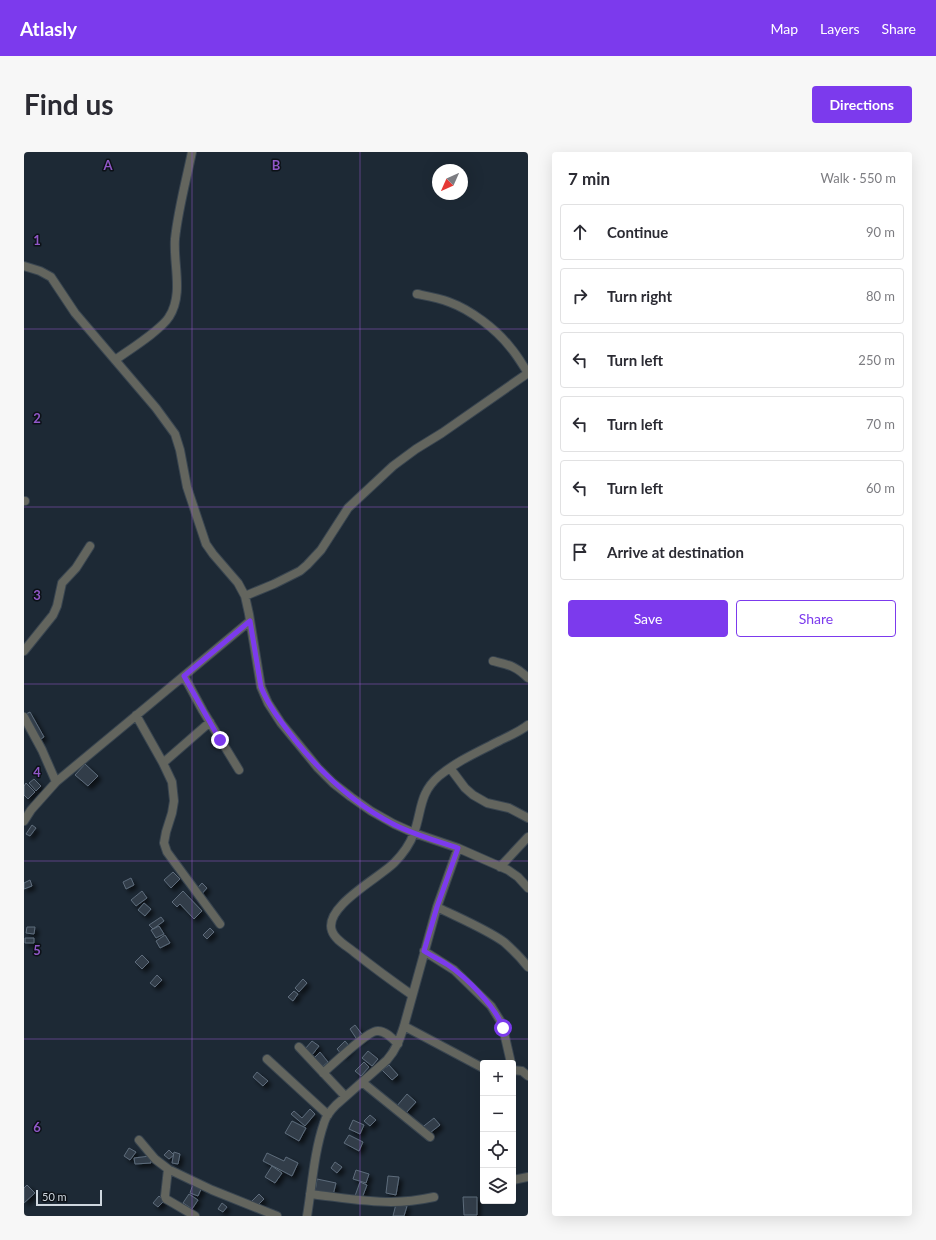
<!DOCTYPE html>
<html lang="en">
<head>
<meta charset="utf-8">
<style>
  :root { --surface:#fff; --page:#f7f7f7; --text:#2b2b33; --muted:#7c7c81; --line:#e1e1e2; --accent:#7c3aed }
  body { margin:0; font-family:Lato,sans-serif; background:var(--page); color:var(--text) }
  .controls { position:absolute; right:12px; bottom:12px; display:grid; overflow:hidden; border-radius:4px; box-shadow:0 4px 16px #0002 }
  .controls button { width:36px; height:36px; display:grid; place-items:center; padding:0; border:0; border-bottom:1px solid var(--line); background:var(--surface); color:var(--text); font:20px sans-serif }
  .compass { position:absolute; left:408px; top:12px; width:36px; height:36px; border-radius:50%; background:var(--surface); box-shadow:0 4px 16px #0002; rotate:225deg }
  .scale { position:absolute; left:12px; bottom:10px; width:66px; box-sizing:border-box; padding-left:4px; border:2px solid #cfd7df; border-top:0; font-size:11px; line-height:14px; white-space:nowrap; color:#cfd7df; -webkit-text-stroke:3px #0c1117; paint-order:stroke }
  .stop { position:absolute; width:12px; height:12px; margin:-9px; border:3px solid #7c3aed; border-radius:50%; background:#fff }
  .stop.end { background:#7c3aed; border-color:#fff; box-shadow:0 1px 4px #0008 }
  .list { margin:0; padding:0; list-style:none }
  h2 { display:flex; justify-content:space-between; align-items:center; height:52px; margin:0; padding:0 16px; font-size:17px }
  h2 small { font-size:13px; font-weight:400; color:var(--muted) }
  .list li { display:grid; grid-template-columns:26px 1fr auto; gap:12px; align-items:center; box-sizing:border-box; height:56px; margin:0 8px 8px; padding:0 8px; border:1px solid var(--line); border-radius:4px }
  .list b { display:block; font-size:15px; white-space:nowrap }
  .list em { font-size:13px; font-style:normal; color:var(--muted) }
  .actions { display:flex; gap:8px; padding:12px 16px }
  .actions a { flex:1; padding:9px 0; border:1px solid var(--accent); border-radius:4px; text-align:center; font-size:14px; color:var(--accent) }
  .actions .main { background:var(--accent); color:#fff }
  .icon { flex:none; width:22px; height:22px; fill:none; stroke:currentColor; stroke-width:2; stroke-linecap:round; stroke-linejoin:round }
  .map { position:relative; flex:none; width:504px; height:1064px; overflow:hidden; border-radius:4px }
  header { display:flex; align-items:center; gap:24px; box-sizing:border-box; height:56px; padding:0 20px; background:var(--accent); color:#fff }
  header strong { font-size:19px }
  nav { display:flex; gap:22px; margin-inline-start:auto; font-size:14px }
  .intro { display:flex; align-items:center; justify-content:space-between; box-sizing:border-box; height:96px; padding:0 24px }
  h1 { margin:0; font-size:28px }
  .button { padding:10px 18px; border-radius:4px; background:var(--accent); color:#fff; font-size:14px; font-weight:700 }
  main { display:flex; gap:24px; padding:0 24px }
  aside { flex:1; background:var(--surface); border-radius:4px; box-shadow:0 4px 16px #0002 }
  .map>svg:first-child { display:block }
  .building { fill:#303d4a; stroke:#5e6c7b; filter:url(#shadow) }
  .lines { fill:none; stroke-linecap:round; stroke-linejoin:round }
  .minor-casing { stroke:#394550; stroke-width:10 }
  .minor { stroke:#63655e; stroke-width:8 }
  .route { stroke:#7c3aed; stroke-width:5 }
  .grid { fill:none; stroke:#9057c7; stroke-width:1; stroke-opacity:0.55 }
  .grid-label { font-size:13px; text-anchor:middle; font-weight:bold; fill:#9057c7; stroke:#0c1117; stroke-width:3; stroke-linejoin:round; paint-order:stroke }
</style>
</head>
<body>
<header>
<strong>Atlasly</strong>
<nav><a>Map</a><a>Layers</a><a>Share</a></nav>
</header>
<div class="intro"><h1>Find us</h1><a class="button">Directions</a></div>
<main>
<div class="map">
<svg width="504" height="1064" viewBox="0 0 504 1064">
  <defs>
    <filter id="shadow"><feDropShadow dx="3.5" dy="3.5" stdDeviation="2" flood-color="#0009"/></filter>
  </defs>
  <rect width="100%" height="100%" fill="#1d2935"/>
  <path class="building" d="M6,560L20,585L10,591L0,563Z
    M61,612L74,624L64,634L51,623Z
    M10,627L17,634L12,639L5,631Z
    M2,631L11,640L4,647L0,643V634Z
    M8,673L12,676L6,684L2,682Z
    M149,720L156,727L147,736L140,728Z
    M107,726L110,733L102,737L99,730Z
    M6,728L8,734L0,737V731Z
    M178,731L183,736L175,745L170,740Z
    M118,739L123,746L112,754L107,748Z
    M159,739L178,759L170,767L156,752L153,755L148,750Z
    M120,751L127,757L121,764L114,758Z
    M137,765L140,769L129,777L125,773Z
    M135,774L140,782L132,786L127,778Z
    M3,775H11L10,782L2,781Z
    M186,776L190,780L183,787L179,783Z
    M141,783L146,791L136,796L132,789Z
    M1,786H10V791H1Z
    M118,803L125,810L118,817L111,810Z
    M133,823L138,828L131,835L126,831Z
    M279,827L283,831L275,840L271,836Z
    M270,839L274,842L269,849L264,845Z
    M331,873L340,885L334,889L326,877Z
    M288,889L295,894L288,903L281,897Z
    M321,889L327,896L319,904L313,897Z
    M344,899L354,907L348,914L338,906Z
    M296,900L304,910L296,917L288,908Z
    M340,910L345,915L337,924L331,919Z
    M365,913L374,923L368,928L358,918Z
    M233,920L244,929L239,934L229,925Z
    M383,942L392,950L380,963L372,955Z
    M286,957L291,962L281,974L267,962L270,959L278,966Z
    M346,963L352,968L346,974L340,969Z
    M410,966L416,973L402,984L396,977Z
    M329,968L340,973L336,982L325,977Z
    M268,969L282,976L275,989L261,981Z
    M325,983L339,990L335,999L320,991Z
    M105,996L112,1000L106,1008L100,1004Z
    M145,998L150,1003L145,1007L140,1003Z
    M150,1000L156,1002L154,1012L148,1011Z
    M243,1001L260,1009L262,1005L274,1011L268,1024L239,1009Z
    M126,1004L127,1011L111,1012L110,1006Z
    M311,1010L318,1015L313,1021L307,1016Z
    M248,1014L258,1021L251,1031L241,1025Z
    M332,1018L345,1022L342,1031L329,1027Z
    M364,1024L375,1025L372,1043L362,1041Z
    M293,1027L312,1031L309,1043L291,1040Z
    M336,1030L343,1033L338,1046L331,1044Z
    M169,1032L178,1035L174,1044L166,1041Z
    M3,1033L11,1041L0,1051V1036Z
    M165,1042L174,1048L168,1057L159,1051Z
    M235,1042L240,1047L233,1054L228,1049Z
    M135,1044L140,1049L134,1055L129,1051Z
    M439,1045H453V1063H440Z
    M198,1051L203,1055L199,1060L194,1057Z
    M372,1052L383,1054L380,1064H369Z"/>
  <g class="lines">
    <defs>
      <path id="minor" d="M0,114L16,119L27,125L51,161L132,256L151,282L156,298L163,335L182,392L189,402L214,431L221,444L225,462L237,535L244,551L257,571L276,594L294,616L309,631L327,645L347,659L370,672L390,681L434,696L484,718L494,725L504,736
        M393,142C403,144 415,146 425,150C447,158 472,177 486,195C493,203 498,212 504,221
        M91,208C105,198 137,178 145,165C160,142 149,112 151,87C154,58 162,29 168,0
        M0,349H1
        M221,444L250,432L276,419L283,413L297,398L324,356L369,314L392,297L418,281L504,221
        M0,499L29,463L33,454L38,431L52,416L66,394
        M469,509C485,513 492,514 504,526
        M160,524L179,559L215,618
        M112,563L139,611L148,630L150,649L148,661L142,680L140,691L143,700L196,772
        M0,565L18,598L32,630
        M139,611L186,570
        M426,616L441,636L449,643L463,651L485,656L504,666
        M0,669L7,658L32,630L226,469
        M476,715L504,685
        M413,755C433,765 462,777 480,790C489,798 497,806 504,815
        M400,799L430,818L467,854L477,870L479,876L487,911
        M388,843C368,829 349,815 330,800C323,794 311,788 308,779C299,755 355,726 370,711C378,703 386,692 390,681C398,659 395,641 415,624C433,609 454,600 475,589C485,584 495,580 504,573
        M380,874L459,916
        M275,895L321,944
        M243,907L304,963
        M489,918L498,919L504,924
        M299,921C308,913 344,879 353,879C361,878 369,887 374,892
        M338,930L406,985
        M115,988L131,1007L144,1017L188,1038L253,1064
        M144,1017L141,1044L142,1047L171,1064
        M489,1028L504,1025
        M286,1042C313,1045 340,1050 367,1050C382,1050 396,1048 410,1045
        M283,1064C288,1034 290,1000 300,971C302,964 307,958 312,953L363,908C372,898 376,887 380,874L413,755L434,696"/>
    </defs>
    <use href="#minor" class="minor-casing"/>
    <use href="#minor" class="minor"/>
  </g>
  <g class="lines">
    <path class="route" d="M196,588L160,524L226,469L237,535C245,555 258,571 271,588C299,623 331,653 371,673C391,683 413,689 434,696L413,755L400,799C408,804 416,808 424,813C442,825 472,855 479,876"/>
  </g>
  <path class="grid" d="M168,0V1064M336,0V1064M0,177H504M0,355H504M0,532H504M0,709H504M0,887H504"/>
  <g class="grid-label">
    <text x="84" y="18">A</text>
    <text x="252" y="18">B</text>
    <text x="13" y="93">1</text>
    <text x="13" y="271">2</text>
    <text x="13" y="448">3</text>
    <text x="13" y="625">4</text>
    <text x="13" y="803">5</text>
    <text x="13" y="980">6</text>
  </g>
</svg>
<div class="controls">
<button>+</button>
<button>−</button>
<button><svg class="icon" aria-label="locate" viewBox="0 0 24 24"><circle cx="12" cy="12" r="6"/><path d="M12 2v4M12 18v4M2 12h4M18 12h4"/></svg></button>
<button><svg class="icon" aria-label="layers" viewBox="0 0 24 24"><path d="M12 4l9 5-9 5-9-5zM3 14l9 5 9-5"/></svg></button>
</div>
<svg class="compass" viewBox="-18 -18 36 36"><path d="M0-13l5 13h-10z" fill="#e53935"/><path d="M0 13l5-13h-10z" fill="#7c7c81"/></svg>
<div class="scale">50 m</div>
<div class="stop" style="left:479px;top:876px"></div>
<div class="stop end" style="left:196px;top:588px"></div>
</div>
<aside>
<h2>7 min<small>Walk · 550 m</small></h2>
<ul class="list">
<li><svg class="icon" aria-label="ahead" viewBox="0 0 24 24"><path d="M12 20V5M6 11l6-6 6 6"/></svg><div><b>Continue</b></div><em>90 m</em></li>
<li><svg class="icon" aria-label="right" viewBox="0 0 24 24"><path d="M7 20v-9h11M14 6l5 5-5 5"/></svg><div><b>Turn right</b></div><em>80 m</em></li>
<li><svg class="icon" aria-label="left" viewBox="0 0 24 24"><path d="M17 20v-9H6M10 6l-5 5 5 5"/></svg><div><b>Turn left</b></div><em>250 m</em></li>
<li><svg class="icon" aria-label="left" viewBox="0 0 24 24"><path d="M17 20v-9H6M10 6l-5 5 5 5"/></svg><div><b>Turn left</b></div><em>70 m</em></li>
<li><svg class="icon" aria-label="left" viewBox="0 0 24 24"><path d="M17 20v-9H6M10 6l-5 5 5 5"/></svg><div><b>Turn left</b></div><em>60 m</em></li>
<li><svg class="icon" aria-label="arrive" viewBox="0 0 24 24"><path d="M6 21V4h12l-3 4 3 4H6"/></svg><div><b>Arrive at destination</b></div></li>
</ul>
<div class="actions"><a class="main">Save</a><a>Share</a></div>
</aside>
</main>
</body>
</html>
